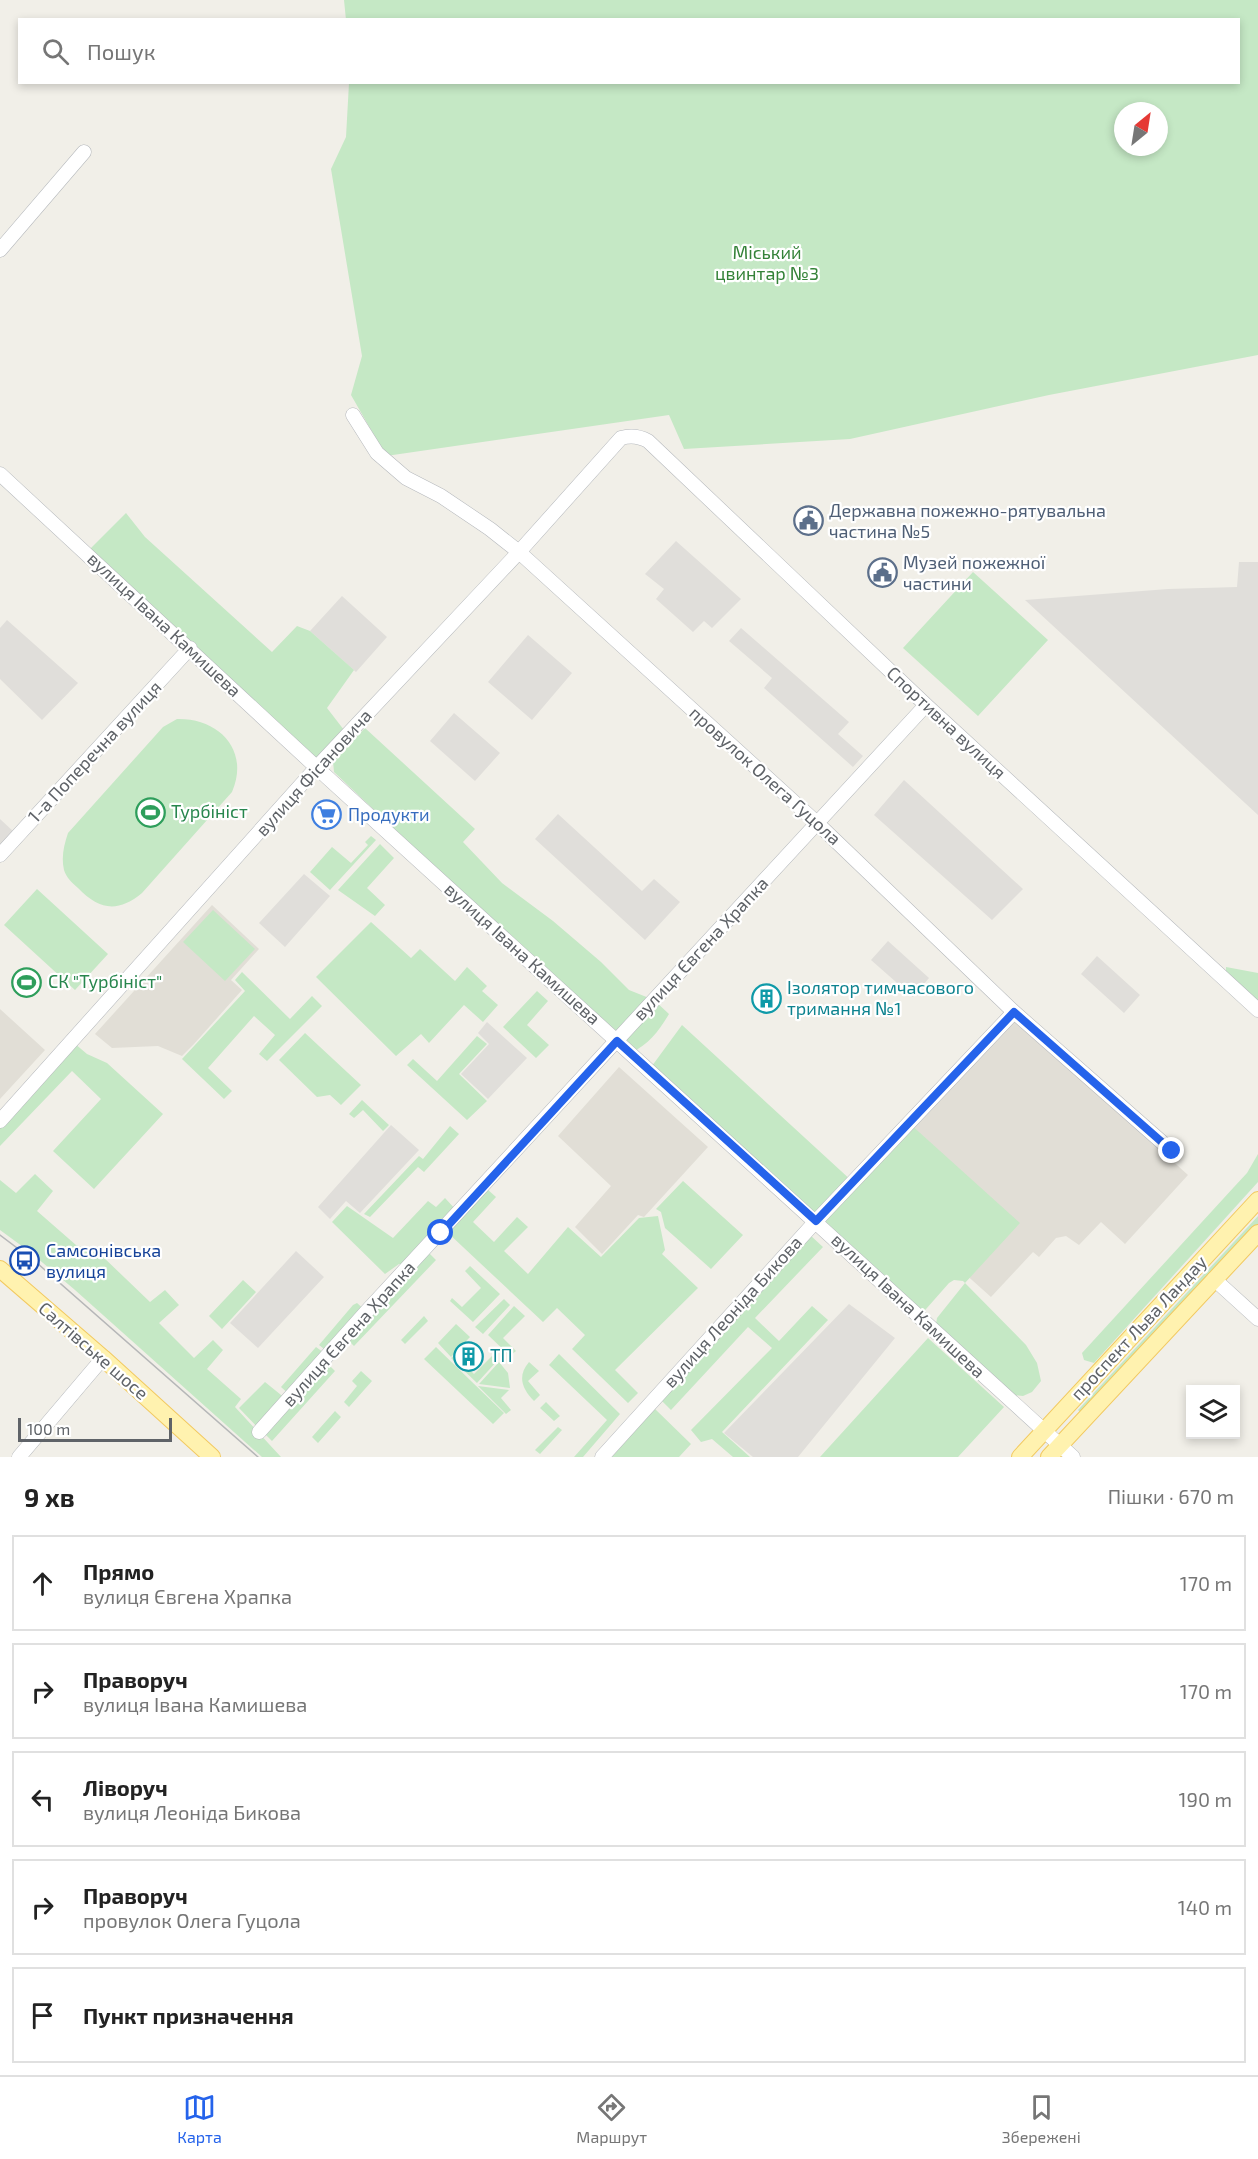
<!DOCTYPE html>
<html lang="uk">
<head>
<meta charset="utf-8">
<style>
  :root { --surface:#fff; --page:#f2f2f2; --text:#222; --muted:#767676; --line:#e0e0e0; --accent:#2563eb }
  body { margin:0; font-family:"Exo 2",sans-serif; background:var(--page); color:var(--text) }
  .controls { position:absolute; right:18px; bottom:18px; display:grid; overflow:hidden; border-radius:0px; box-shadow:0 3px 9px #0003 }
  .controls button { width:54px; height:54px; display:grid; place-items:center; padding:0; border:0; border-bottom:2px solid var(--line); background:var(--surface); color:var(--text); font:30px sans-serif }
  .compass { position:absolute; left:1114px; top:102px; width:54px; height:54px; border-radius:50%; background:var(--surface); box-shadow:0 3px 9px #0003; rotate:30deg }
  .scale { position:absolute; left:18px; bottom:15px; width:154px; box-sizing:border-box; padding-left:6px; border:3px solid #5f6368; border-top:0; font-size:16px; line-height:21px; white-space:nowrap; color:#5f6368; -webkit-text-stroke:4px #fff; paint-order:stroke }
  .stop { position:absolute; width:18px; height:18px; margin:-14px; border:4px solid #2563eb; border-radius:50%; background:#fff }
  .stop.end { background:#2563eb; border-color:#fff; box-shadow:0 2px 6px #0008 }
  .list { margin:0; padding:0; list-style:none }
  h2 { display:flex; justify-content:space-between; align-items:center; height:78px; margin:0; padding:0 24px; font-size:26px }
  h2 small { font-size:20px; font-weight:400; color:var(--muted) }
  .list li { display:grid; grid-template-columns:39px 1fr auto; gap:18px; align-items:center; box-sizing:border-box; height:96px; margin:0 12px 12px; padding:0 12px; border:2px solid var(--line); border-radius:0px }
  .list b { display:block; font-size:22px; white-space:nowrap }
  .list p { margin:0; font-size:20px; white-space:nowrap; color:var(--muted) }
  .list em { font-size:20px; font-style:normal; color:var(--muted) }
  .icon { flex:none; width:33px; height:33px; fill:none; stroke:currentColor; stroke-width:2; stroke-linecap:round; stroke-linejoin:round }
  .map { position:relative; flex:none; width:1258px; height:1457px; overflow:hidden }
  .search { position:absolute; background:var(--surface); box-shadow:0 3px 9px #0003; left:18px; right:18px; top:18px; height:66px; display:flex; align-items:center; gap:15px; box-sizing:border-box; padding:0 21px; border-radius:0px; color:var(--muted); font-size:22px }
  .sheet { height:618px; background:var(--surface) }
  nav { display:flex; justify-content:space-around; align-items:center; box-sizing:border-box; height:84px; border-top:2px solid var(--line); background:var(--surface); font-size:16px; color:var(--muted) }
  nav a { display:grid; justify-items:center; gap:3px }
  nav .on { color:var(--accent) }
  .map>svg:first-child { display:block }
  .industrial { fill:#e0deda }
  .education { fill:#e1ded6 }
  .green { fill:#c5e8c5; fill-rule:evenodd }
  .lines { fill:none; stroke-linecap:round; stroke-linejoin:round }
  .minor-casing { stroke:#b5b8bc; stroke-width:15 }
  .major-casing { stroke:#f2c960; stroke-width:18 }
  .minor { stroke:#fff; stroke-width:14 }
  .major { stroke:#fff2af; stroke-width:16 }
  .tram { stroke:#b6b7b8; stroke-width:1.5 }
  .route { stroke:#2563eb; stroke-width:8 }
  .labels { text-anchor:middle; stroke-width:4.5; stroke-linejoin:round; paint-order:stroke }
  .park-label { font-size:18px; fill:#348238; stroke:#fff }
  .service-label { font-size:18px; fill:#4e5e75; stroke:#fff; text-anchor:start }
  .street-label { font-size:18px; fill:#5f6368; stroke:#fff }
  .leisure-label { font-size:18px; fill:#27864d; stroke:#fff; text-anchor:start }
  .shop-label { font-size:18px; fill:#366cbe; stroke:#fff; text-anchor:start }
  .culture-label { font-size:18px; fill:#0d838f; stroke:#fff; text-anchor:start }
  .transit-label { font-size:18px; fill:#164399; stroke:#fff; text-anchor:start }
</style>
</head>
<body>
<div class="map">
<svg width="1258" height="1457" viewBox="0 0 1258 1457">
  <rect width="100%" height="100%" fill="#f1efe8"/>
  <path class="industrial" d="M676,541L741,599L712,628L704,621L693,632L656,599L664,589L645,574Z
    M1239,562H1258V815L1025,600L1168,589L1237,587Z
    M342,596L387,637L356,672L310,631Z
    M7,620L78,683L42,720L0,679V628Z
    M741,628L849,722L838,734L863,756L853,767L764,688L772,678L729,641Z
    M528,635L572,673L532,720L488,682Z
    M454,713L500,753L475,781L430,741Z
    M904,780L1023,889L992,920L874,815Z
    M558,814L642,891L654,879L680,902L645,940L535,839Z
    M0,819L14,832L0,847Z
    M304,874L330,896L285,947L259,923Z
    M888,941L929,978L913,997L871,960Z
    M1097,956L1140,995L1124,1013L1081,974Z
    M487,1022L527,1058L488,1099L461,1074L489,1044L478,1033Z
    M391,1125L419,1150L360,1213L346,1201L330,1219L318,1207Z
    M296,1251L324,1277L258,1348L230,1323Z
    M849,1304L895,1338L798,1457H753L724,1433Z"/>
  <path class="education" d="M212,905L259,949L231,980L242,990L194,1044L182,1056L158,1046L112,1048L95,1034Z
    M0,1009L45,1050L0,1099Z
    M1015,1019L1188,1175L1125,1244L1101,1222L1079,1245L1066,1236L1056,1238L1039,1257L1033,1252L991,1297L861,1181Z
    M619,1067L708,1147L644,1217L638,1215L602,1254L575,1227L611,1186L558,1136Z"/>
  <path class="green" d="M344,0H1258V355L1049,395L850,439L684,449L669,415L386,456L351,395L362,356L331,169L346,137L349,83L1238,82V20H346ZM1123,111H1159V147H1123Z
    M126,513L145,537L272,652L297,626L310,631L354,670L327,708L344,730L324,753L312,762L86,553Z
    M973,572L1048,640L978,716L903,648Z
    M177,719C219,718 250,750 232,792L142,893C118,913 99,910 78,888C72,883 66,877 64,870C61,857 64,845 68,833L163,727Z
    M365,728L475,829L463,842L502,883L553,921L601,962L629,990L654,1000L669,1014C659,1031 649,1044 631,1053L334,772L333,761Z
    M371,836L376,840L330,890L310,872L332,847L351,863L368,845L365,842Z
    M380,844L394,858L367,888L385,905L375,916L338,890Z
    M37,889L108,954L75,990L4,925Z
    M213,910L255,949L225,981L183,942Z
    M371,922L411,958L420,949L455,981L467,967L487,986L482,991L498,1005L483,1022L464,1005L429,1043L421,1034L396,1056L316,977Z
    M1226,967L1258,973V1004L1226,974Z
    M242,972L290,1019L312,996L322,1006L267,1061L259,1054L275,1035L254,1016L208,1068L232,1091L224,1099L182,1059L245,991L235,980Z
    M537,991L548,1001L527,1025L549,1045L536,1058L503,1027Z
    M682,1025L853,1182L909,1123L1020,1223L965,1283L1026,1345L1037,1363L1041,1381L1032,1392L1023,1396L1003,1394L936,1324L937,1318L965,1283L963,1281L954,1280L949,1283L919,1317L649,1070Z
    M305,1033L361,1085L341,1105L330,1095L317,1097L279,1060Z
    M477,1036L487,1044L459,1074L487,1101L467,1120L407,1065L413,1059L437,1081Z
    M74,1043L87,1054L107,1063L163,1114L94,1189L53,1151L101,1099L72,1071L0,1146V1123Z
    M362,1100L389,1125L383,1131L363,1110L354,1118L349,1114Z
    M450,1126L459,1134L424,1172L418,1167L370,1217L364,1214L419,1156L423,1159Z
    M1258,1154V1182L1094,1363L1084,1360L1082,1353L1234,1187L1247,1173Z
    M35,1174L53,1191L37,1211L76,1245L100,1254L150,1302L165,1290L179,1305L159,1323L194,1358L213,1340L223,1350L207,1369L241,1399L235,1407L281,1457H262L75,1290L30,1252L0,1230V1180L16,1193Z
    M683,1181L743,1235L711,1269L665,1228L661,1212L656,1209Z
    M487,1189L496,1197L473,1222L494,1242L517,1217L528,1227L504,1251L528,1274L568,1227L601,1257L639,1218L658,1216L665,1250L662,1254L698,1288L615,1370L638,1393L628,1403L572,1349L585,1335L557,1308L543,1322L447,1232Z
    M445,1198L457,1211L405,1264H399L385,1274L332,1222L347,1206L393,1238L428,1201L436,1207Z
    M1258,1216V1225L1082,1414L1078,1410Z
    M810,1235L823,1247L755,1318L779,1341L812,1306L828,1320L722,1432L750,1457H733L712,1439L701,1442L691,1430L772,1348L748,1327L671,1410L661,1400Z
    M429,1253L436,1260L354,1346L348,1340Z
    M470,1266L500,1294L473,1322L450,1301L452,1298L462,1307L481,1288L465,1271Z
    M243,1280L256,1292L222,1329L209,1316Z
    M504,1299L510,1305L483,1334L475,1327Z
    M357,1303L366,1311L328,1352L319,1345L353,1305Z
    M514,1306L525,1316L503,1338L516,1351L510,1356L488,1335Z
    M424,1316L428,1321L405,1344L401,1340Z
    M456,1324L470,1337L451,1357L438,1343Z
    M928,1338L1004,1407L958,1457H820Z
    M316,1347L327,1355L291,1396L281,1387Z
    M436,1347L504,1413L493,1424L424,1359Z
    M559,1354L620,1414L583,1457H574L607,1420L549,1365Z
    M455,1355L474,1374L492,1356L498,1360L477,1383L451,1358Z
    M499,1362L508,1373L510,1388L479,1384Z
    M529,1362L539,1371L528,1381L540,1395L534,1401C522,1389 517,1376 529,1362Z
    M328,1364L335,1371L272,1441L265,1434Z
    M361,1371L372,1381L349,1407L344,1402L357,1386L352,1381Z
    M265,1382L286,1399L259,1429L239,1408Z
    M478,1386L509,1390L501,1398L511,1410L506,1414Z
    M546,1402L560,1416L554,1421L540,1408Z
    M654,1408L691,1444L679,1457H612Z
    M335,1411L341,1417L318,1443L312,1437Z
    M558,1427L562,1430L540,1454L535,1450Z"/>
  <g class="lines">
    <defs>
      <path id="minor" d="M0,250L84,152
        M353,415L377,453L406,478L441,496L490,529L519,552L817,823L1014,1012L1172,1151
        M0,474L328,778L1073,1457
        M0,855L190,648
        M0,1121L317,767L519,552L621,438C631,435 639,436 648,441L926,705L1258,1010
        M1214,1279L1258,1319
        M259,1432L367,1311L926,705
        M19,1457L103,1358
        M602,1457L816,1221L1014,1012"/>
      <path id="major" d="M0,1269L103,1358L212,1457
        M1020,1457L1258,1200
        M1049,1457L1258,1233"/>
    </defs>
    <use href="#minor" class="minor-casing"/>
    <use href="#major" class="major-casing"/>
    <use href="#minor" class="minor"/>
    <use href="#major" class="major"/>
    <path class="tram" d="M0,1235L37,1263L258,1457"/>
  </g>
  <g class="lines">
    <path class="route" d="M441,1233L617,1041L816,1221L1014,1012L1172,1151"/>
  </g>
  <defs>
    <symbol id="civic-ring" viewBox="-11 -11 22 22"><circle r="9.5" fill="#fff" stroke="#5c6f8a" stroke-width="1.5"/><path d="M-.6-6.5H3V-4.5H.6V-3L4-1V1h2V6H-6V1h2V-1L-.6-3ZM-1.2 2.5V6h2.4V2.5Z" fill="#5c6f8a"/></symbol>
    <symbol id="stadium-ring" viewBox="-11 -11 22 22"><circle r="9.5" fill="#fff" stroke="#2e9e5b" stroke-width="1.5"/><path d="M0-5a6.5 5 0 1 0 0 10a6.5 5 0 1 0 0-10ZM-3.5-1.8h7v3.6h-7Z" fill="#2e9e5b"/></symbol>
    <symbol id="supermarket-ring" viewBox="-11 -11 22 22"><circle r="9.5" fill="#fff" stroke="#3f7fe0" stroke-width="1.5"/><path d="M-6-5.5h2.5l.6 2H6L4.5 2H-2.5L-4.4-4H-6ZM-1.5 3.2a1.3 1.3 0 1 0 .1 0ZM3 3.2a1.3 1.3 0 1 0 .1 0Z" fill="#3f7fe0"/></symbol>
    <symbol id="building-ring" viewBox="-11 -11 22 22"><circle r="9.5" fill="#fff" stroke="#0f9aa8" stroke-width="1.5"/><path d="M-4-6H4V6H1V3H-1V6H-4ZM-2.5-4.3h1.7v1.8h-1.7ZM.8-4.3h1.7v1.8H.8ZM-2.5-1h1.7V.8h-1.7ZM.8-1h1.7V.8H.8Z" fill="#0f9aa8"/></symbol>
    <symbol id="bus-ring" viewBox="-11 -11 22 22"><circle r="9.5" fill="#fff" stroke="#1a4fb4" stroke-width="1.5"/><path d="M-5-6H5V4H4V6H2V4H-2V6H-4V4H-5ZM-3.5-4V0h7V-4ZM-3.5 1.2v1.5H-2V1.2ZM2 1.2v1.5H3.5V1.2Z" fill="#1a4fb4"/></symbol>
  </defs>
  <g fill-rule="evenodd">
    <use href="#civic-ring" x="792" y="504" width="33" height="33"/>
    <use href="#civic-ring" x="866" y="556" width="33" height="33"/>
    <use href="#stadium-ring" x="134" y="796" width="33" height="33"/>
    <use href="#supermarket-ring" x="310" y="798" width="33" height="33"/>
    <use href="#stadium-ring" x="10" y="966" width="33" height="33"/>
    <use href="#building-ring" x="750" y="982" width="33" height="33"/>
    <use href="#bus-ring" x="8" y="1244" width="33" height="33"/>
    <use href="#building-ring" x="452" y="1340" width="33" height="33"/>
  </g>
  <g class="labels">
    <g class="park-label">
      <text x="767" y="259">Міський<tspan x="767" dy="21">цвинтар №3</tspan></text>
    </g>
    <g class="service-label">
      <text x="829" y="517">Державна пожежно-рятувальна<tspan x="829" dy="21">частина №5</tspan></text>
      <text x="903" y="569">Музей пожежної<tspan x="903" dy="21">частини</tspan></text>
    </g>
    <g class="street-label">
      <text transform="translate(164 625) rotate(43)" y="6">вулиця Івана Камишева</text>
      <text transform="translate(946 723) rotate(43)" y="6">Спортивна вулиця</text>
      <text transform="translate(95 752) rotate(-47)" y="6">1-а Поперечна вулиця</text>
      <text transform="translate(314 773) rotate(-48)" y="6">вулиця Фісановича</text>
      <text transform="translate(765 776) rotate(42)" y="6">провулок Олега Гуцола</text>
      <text transform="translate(701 949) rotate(-47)" y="6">вулиця Євгена Храпка</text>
      <text transform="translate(522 954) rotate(42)" y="6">вулиця Івана Камишева</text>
      <text transform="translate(908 1306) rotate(43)" y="6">вулиця Івана Камишева</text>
      <text transform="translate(733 1312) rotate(-48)" y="6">вулиця Леоніда Бикова</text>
      <text transform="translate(1139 1328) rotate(-47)" y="6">проспект Льва Ландау</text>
      <text transform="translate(349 1334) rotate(-48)" y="6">вулиця Євгена Храпка</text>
      <text transform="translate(93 1351) rotate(41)" y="6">Салтівське шосе</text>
    </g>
    <g class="leisure-label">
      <text x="171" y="818">Турбініст</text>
      <text x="48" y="988">СК "Турбініст"</text>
    </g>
    <g class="shop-label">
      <text x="348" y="821">Продукти</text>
    </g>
    <g class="culture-label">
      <text x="787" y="994">Ізолятор тимчасового<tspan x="787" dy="21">тримання №1</tspan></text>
      <text x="490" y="1362">ТП</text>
    </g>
    <g class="transit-label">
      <text x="46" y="1257">Самсонівська<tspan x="46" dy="21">вулиця</tspan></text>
    </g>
  </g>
</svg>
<div class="controls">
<button><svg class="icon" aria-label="layers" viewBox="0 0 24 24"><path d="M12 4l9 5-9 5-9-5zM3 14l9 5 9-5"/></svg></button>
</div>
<svg class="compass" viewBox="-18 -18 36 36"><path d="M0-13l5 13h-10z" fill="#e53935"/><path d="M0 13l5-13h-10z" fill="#767676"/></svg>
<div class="scale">100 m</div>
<div class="stop" style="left:441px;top:1233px"></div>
<div class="stop end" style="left:1172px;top:1151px"></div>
<div class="search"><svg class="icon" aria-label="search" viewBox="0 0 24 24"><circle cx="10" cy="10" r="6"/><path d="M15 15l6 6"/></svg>Пошук</div>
</div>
<section class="sheet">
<h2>9 хв<small>Пішки · 670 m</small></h2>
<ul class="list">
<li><svg class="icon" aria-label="ahead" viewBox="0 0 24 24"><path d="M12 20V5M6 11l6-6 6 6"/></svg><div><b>Прямо</b><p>вулиця Євгена Храпка</p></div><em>170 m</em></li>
<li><svg class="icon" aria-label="right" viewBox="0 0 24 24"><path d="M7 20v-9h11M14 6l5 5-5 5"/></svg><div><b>Праворуч</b><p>вулиця Івана Камишева</p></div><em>170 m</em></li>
<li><svg class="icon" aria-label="left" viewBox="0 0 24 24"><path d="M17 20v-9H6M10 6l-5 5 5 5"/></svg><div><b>Ліворуч</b><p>вулиця Леоніда Бикова</p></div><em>190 m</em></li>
<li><svg class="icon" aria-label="right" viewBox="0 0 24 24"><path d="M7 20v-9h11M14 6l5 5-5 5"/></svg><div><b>Праворуч</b><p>провулок Олега Гуцола</p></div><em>140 m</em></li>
<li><svg class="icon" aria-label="arrive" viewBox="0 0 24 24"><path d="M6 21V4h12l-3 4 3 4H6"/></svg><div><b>Пункт призначення</b></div></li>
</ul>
</section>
<nav>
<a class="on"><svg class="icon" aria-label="map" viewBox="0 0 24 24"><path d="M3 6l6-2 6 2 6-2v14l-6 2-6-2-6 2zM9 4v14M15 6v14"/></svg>Карта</a>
<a><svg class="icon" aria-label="directions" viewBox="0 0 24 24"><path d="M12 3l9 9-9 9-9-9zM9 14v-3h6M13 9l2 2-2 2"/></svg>Маршрут</a>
<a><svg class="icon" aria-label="saved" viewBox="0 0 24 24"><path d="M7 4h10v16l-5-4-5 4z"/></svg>Збережені</a>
</nav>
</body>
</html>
